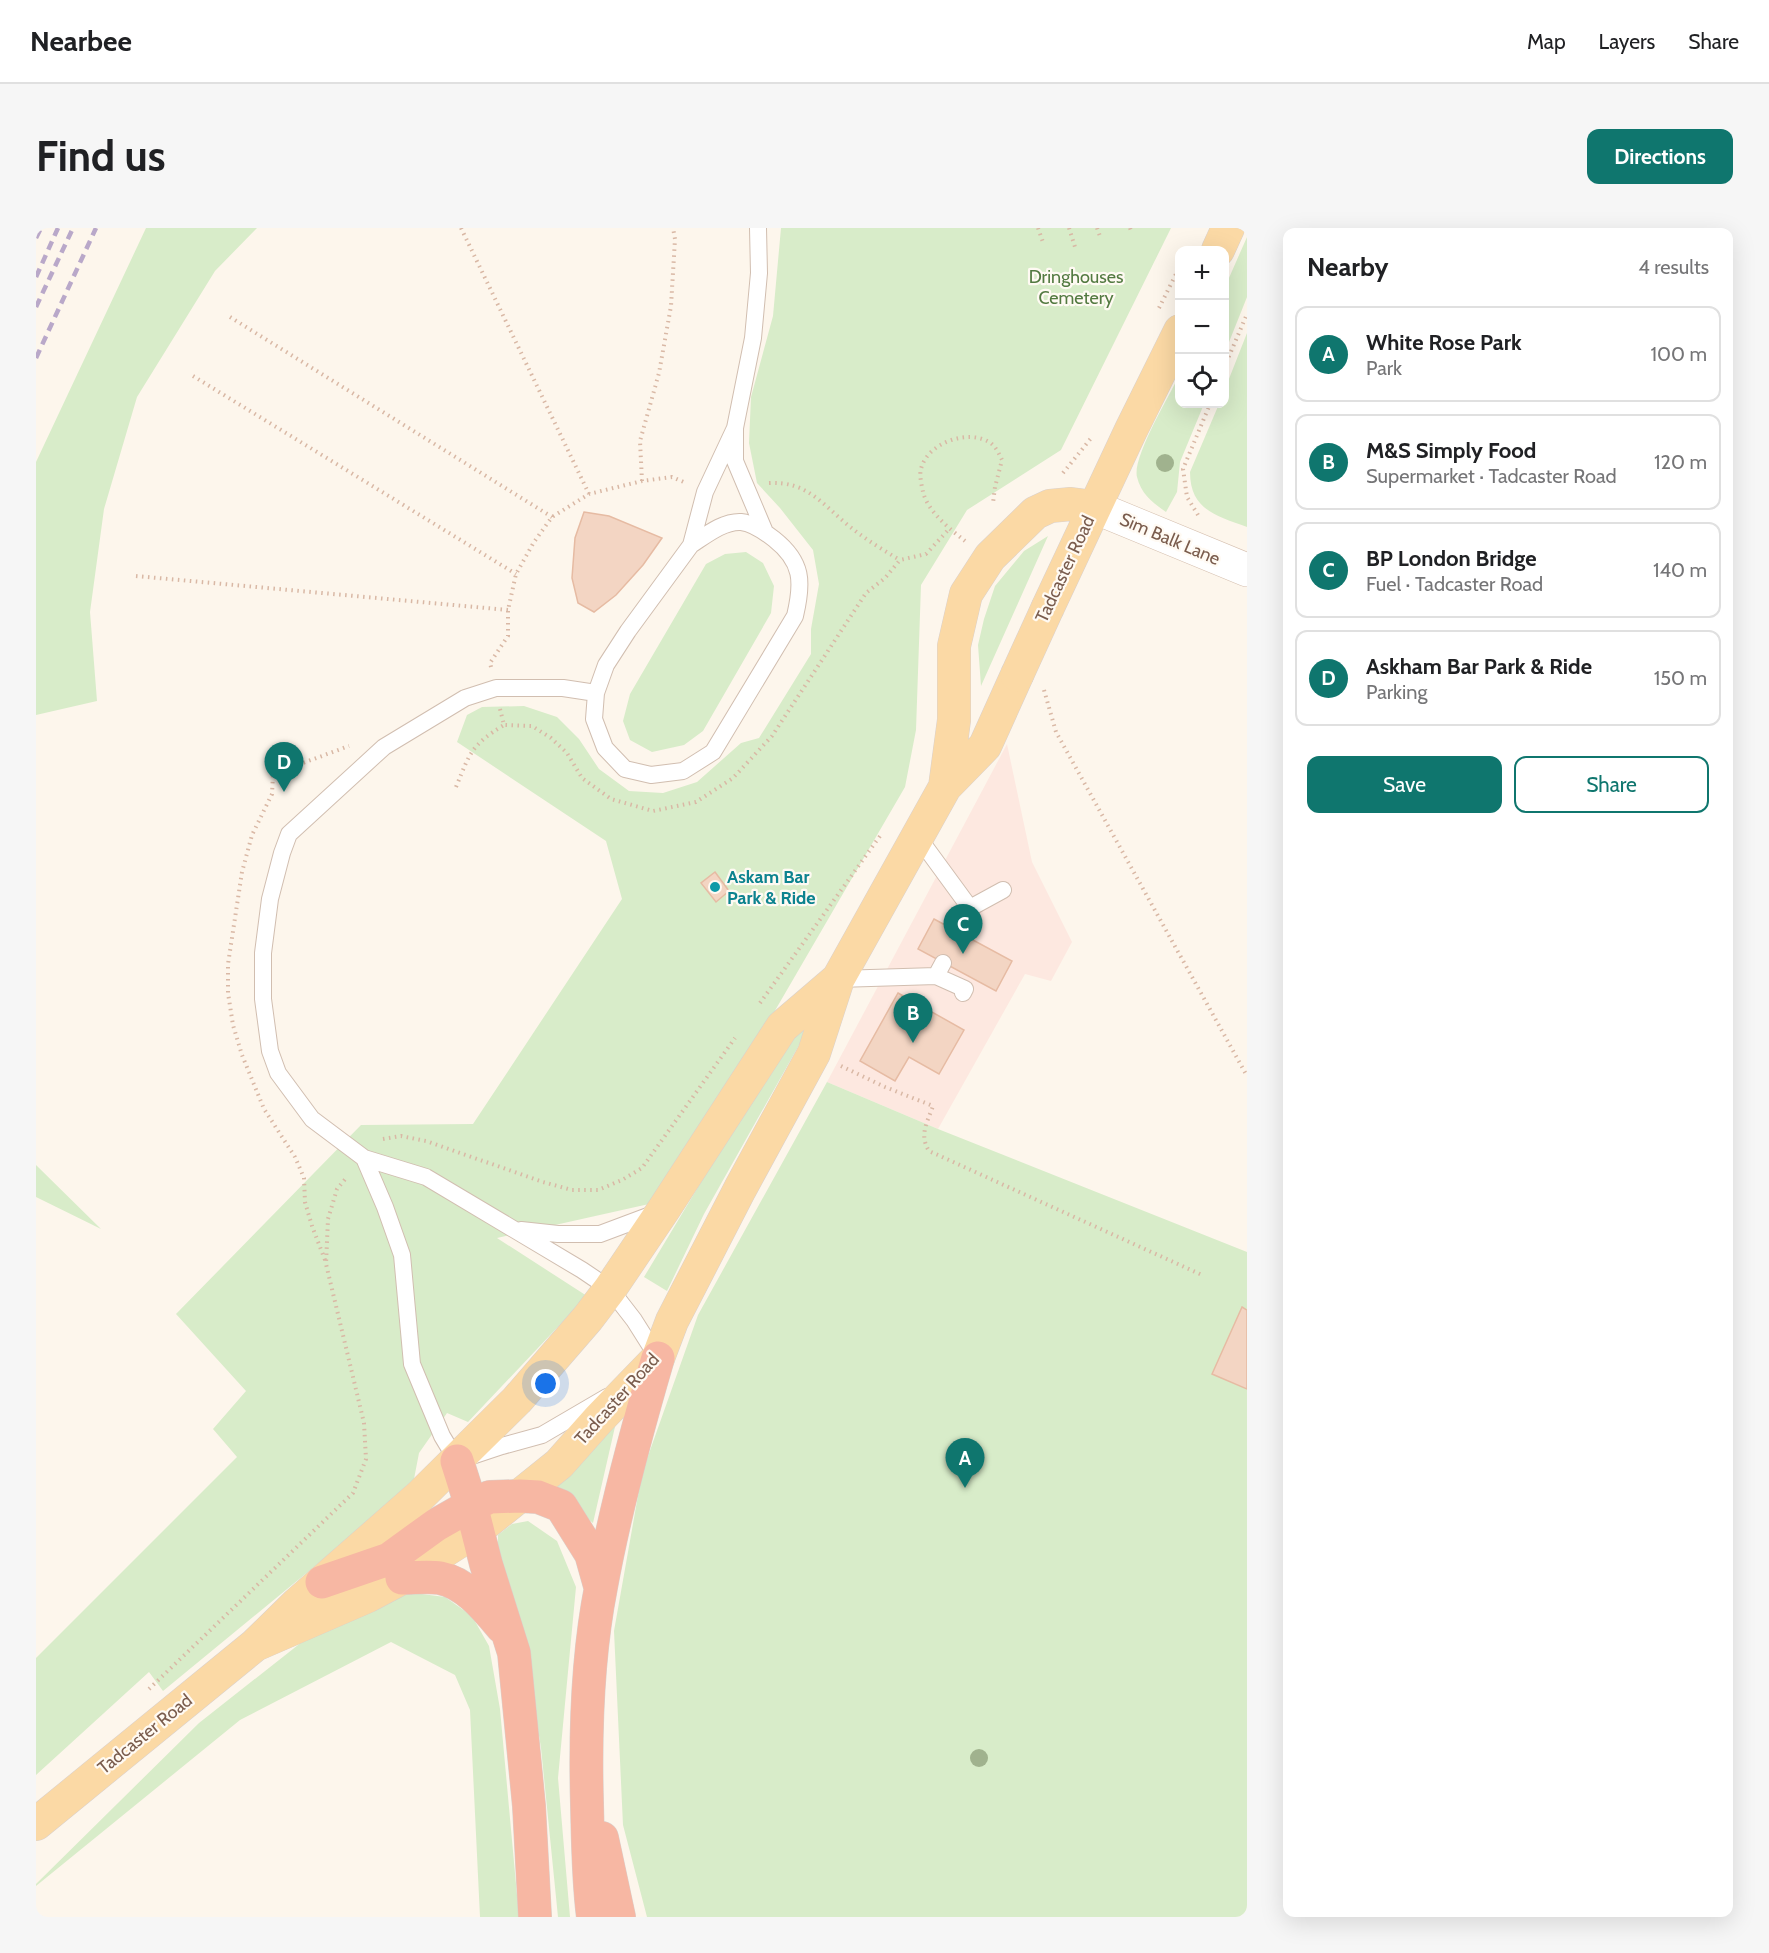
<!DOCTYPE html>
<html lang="en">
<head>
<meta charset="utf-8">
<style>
  :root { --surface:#fff; --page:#f6f6f6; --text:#202124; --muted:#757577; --line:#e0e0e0; --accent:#0f766e }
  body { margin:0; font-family:Cabin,sans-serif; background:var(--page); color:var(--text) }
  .controls { position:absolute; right:18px; top:18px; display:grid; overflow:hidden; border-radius:12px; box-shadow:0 6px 24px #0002 }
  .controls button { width:54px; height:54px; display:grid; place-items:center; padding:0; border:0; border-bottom:2px solid var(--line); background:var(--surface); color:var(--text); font:30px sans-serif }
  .you { position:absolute; left:510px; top:1156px; width:21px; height:21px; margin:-15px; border:4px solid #fff; border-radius:50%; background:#1a73e8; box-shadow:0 0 0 9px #1a73e833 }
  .badge { display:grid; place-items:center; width:39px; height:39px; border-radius:50%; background:var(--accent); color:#fff; font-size:20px; font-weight:700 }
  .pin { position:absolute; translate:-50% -50px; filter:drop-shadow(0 2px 3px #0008) }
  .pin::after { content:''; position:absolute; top:32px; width:21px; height:18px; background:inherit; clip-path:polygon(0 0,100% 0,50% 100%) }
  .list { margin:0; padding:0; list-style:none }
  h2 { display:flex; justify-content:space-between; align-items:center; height:78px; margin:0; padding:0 24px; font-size:26px }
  h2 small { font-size:20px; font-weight:400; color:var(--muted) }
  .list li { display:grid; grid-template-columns:39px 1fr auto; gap:18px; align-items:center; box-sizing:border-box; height:96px; margin:0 12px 12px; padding:0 12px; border:2px solid var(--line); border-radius:12px }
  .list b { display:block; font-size:22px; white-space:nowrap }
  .list p { margin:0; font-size:20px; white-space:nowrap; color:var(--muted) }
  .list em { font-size:20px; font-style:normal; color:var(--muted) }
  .actions { display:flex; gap:12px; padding:18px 24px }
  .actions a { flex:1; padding:14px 0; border:2px solid var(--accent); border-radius:12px; text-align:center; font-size:21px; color:var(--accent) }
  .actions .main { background:var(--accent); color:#fff }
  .icon { flex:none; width:33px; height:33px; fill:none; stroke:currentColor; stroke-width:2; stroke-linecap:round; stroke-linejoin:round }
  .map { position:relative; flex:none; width:1211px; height:1689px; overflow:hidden; border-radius:12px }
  header { display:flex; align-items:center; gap:36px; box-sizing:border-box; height:84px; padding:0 30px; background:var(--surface); border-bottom:2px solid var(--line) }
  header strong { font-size:28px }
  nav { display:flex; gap:33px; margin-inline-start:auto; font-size:21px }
  .intro { display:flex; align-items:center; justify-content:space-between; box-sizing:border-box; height:144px; padding:0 36px }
  h1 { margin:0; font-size:42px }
  .button { padding:15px 27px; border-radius:12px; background:var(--accent); color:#fff; font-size:21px; font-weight:700 }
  main { display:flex; gap:36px; padding:0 36px }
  aside { flex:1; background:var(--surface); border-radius:12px; box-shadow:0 6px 24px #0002 }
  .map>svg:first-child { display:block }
  .commercial { fill:#fde8e0 }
  .green { fill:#d8ecc9 }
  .building { fill:#f3d5c3; stroke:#e6bba3; stroke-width:1.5 }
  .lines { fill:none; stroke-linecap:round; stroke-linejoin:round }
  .lane-casing { stroke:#d1beb0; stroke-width:18 }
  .secondary-casing { stroke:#d6c0b0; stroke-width:34 }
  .primary-casing { stroke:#dad1cd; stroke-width:34 }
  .highway-casing { stroke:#dad1cd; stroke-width:34 }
  .path { stroke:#d9b8a5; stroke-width:4; stroke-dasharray:1.5 4.5; stroke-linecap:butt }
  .lane { stroke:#fff; stroke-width:16 }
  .secondary { stroke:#fff; stroke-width:33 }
  .primary { stroke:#fbd9a5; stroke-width:33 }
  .highway { stroke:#f7b7a3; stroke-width:33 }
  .rail { stroke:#b9a8c9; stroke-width:4.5; stroke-dasharray:9 6; stroke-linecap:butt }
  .primary-bridge-casing { stroke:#dad1cd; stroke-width:34; stroke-linecap:butt }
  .primary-bridge { stroke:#fbd9a5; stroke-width:33 }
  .tree { fill:#a0b28e }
  .culture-dot { fill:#0f9aa8; stroke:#fffaf3; stroke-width:2 }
  .labels { text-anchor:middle; stroke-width:4.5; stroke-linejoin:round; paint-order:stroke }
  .park-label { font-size:18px; fill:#537a41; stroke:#fffaf3 }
  .street-label { font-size:18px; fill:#7a5c4d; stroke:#fffaf3 }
  .culture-label { font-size:18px; font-weight:bold; fill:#0d838f; stroke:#fffaf3; text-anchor:start }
</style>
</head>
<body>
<header>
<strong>Nearbee</strong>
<nav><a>Map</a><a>Layers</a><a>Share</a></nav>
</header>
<div class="intro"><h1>Find us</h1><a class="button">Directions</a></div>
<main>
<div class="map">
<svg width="1211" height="1689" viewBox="0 0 1211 1689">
  <rect width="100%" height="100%" fill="#fdf6ec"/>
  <path class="commercial" d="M971,516L996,634L1036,714L1015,753L989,746L902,901L791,854Z"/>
  <path class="green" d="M110,0H221L179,43L101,169L68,281L54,384L61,473L0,487V234Z
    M745,0H1135L1025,222L931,282L885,357L880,502L869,559L719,817L613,976L461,1010L551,1068L432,1194L411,1185L383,1225L378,1251L313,1310L127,1463L113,1444L0,1547V1430L201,1229L177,1201L210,1163L140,1086L325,897L437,896L586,671L570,613L421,514L431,487L446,479L488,478L521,489L543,511L563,541L593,563L627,565L661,554L705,515L723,510L775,426V401L783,356L777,322L744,280L721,255L713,215L715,169L737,88Z
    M1211,9V69L1189,124V59Z
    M1211,105V299C1181,288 1154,282 1154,244L1183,176H1188L1189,161Z
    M1143,148L1144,176H1168L1144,234L1141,264L1130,284C1117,275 1105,266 1101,249C1096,230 1133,168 1143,148Z
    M1012,308L945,458L942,417L948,391L959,358L988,323Z
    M710,324L727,335L738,358L735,385L667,503L648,517L616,524L594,512L587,493L594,466L670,336L689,326Z
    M776,794L668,986L631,1063L608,1049L691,911L761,806Z
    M791,854L902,901L1211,1024V1689H611L587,1597L578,1403L606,1245L662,1087Z
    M0,937L65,1001L0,969Z
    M581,1190L557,1295L511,1257Z
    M492,1293L521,1313L540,1359L522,1550L534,1689H522L505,1520L486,1401L462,1330V1307L476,1296Z
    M378,1365L409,1369L436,1388L453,1418L464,1481L483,1689H444L434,1482L419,1447L355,1414L204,1492L0,1658V1656L163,1495L276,1406L329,1375Z"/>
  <path class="building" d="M548,284L573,288L626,310L607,337L580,367L558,384L542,375L536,350L539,310Z
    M679,644L693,663L680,674L665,655Z
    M898,691L976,733L960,763L882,721Z
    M862,765L928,802L903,846L873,829L859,853L824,833Z
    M1206,1079L1211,1082V1161L1176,1146Z"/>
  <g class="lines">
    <defs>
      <path id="lane" d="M722,0L723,45L717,110L699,200V233L729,304
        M655,317C669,308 687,293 705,294C716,295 729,304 738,311C767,334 767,354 759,388L677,524L647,543L615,547L589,541L569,520L558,491L560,465L570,437L592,403L655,317L669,264L699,200
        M560,465L527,460H460L429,470L348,519L253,606L246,625L234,671L227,725V771L234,823L242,845L276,891L328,930L390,949L546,1042L574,1061L598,1092L622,1130
        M882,609L934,680L922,704
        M934,680L967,662
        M900,748L929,761L927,765
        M802,751L900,748L907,735
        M328,930L349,979L366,1027L376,1136L406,1208L421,1233L466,1218L506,1207L571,1169
        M485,1002L522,1006H564L620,985"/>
      <path id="secondary" d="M1058,279L1211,342"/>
      <path id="primary" d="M1182,22L1192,0
        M1012,379L1095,202L1144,103
        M909,559L918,492V418L930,366L954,329L999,285L1014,278L1035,276L1058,279
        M219,1417L332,1368L366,1350L441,1302L523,1236L563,1191L622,1130L636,1093L704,961L778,825L802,751L909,559L949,518L981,447
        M0,1596L219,1417L261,1376L384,1268L481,1172L552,1090L574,1061L628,981L746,799L802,751"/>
      <path id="highway" d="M421,1233L435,1277L450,1336L478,1425L493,1578L499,1689
        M366,1350C378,1350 392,1348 404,1350C430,1355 450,1380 466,1399
        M286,1354L353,1331L400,1297L435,1277L454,1269L484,1268L502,1269L525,1278L555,1326L564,1358
        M566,1610L583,1689
        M557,1689C552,1651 552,1614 551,1576C549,1504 551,1430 565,1359C579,1282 600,1205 622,1130"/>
    </defs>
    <use href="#lane" class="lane-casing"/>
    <use href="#secondary" class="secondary-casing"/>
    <use href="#primary" class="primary-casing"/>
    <use href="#highway" class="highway-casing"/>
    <path class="path" d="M425,0L553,266
      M1002,0L1008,17
      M1033,0L1039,19
      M1061,0L1065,11
      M1094,0L1096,5
      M1123,80L1144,38
      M194,89L516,289
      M1188,140L1211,86
      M157,148L480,346
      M1027,245L1056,209
      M606,253L604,213L623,145L635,78L639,11L637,0
      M733,255C771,253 786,276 813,298C829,311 847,322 864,332
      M1162,287L1151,269L1147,241L1174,176
      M929,313C914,301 892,284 887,264C886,259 883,247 885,241C891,215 931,201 953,214C960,218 963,226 966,232L959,259L957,275
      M100,348L472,382
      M455,439L454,435L472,408V382L480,346L498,314L516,289L553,266L606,253L636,249L650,255
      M1008,462L1020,504L1211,848
      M464,481L468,497L496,498L515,510L531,525L546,550L575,571L617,583L660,574L697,550L736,508L830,365L849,350L864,332L890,326L914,300
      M420,559C434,525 435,517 468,497
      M724,775L844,608
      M805,838L849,859L897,878C891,895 883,907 893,923L1166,1047
      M347,911L365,908L390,913L507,954L536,962H562L586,952L606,940L699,810
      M289,1032L276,998L269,974L268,950L259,929L228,881L206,827L197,797L192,765V736L206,644L216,607L236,566L237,546L313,518
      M113,1461L317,1265L330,1231L328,1195L290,1036L292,991L301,961L311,949"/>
    <use href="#lane" class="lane"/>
    <use href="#secondary" class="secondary"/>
    <use href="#primary" class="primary"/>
    <use href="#highway" class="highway"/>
    <path class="rail" d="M0,10L5,0
      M0,49L22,0
      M0,79L37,0
      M0,130L60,0"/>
    <defs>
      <path id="primary-bridge" d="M981,447L1012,379"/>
    </defs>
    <use href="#primary-bridge" class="primary-bridge-casing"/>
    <use href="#primary-bridge" class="primary-bridge"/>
  </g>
  <g class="tree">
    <circle cx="1129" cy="235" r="9"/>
    <circle cx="943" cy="1530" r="9"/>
  </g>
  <circle class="culture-dot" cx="679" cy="659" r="6"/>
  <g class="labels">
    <g class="park-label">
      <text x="1040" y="55">Dringhouses<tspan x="1040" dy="21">Cemetery</tspan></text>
    </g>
    <g class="street-label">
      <text transform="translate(1134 311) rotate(23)" y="6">Sim Balk Lane</text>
      <text transform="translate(1029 341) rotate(-65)" y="6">Tadcaster Road</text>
      <text transform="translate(581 1171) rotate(-48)" y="6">Tadcaster Road</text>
      <text transform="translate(109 1506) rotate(-39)" y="6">Tadcaster Road</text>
    </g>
    <g class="culture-label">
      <text x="691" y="655">Askam Bar<tspan x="691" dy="21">Park &amp; Ride</tspan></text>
    </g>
  </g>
</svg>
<div class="controls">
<button>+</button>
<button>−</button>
<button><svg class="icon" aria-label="locate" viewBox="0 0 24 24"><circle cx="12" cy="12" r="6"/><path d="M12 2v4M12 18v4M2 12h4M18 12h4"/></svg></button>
</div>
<div class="you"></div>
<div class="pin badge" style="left:929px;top:1260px">A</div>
<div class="pin badge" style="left:877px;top:815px">B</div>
<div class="pin badge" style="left:927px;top:726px">C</div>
<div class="pin badge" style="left:248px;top:564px">D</div>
</div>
<aside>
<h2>Nearby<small>4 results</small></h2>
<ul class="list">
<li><span class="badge">A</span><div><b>White Rose Park</b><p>Park</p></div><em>100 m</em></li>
<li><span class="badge">B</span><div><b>M&amp;S Simply Food</b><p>Supermarket · Tadcaster Road</p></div><em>120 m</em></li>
<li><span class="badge">C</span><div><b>BP London Bridge</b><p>Fuel · Tadcaster Road</p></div><em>140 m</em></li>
<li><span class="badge">D</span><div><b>Askham Bar Park &amp; Ride</b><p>Parking</p></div><em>150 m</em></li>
</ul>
<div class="actions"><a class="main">Save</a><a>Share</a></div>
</aside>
</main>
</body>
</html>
